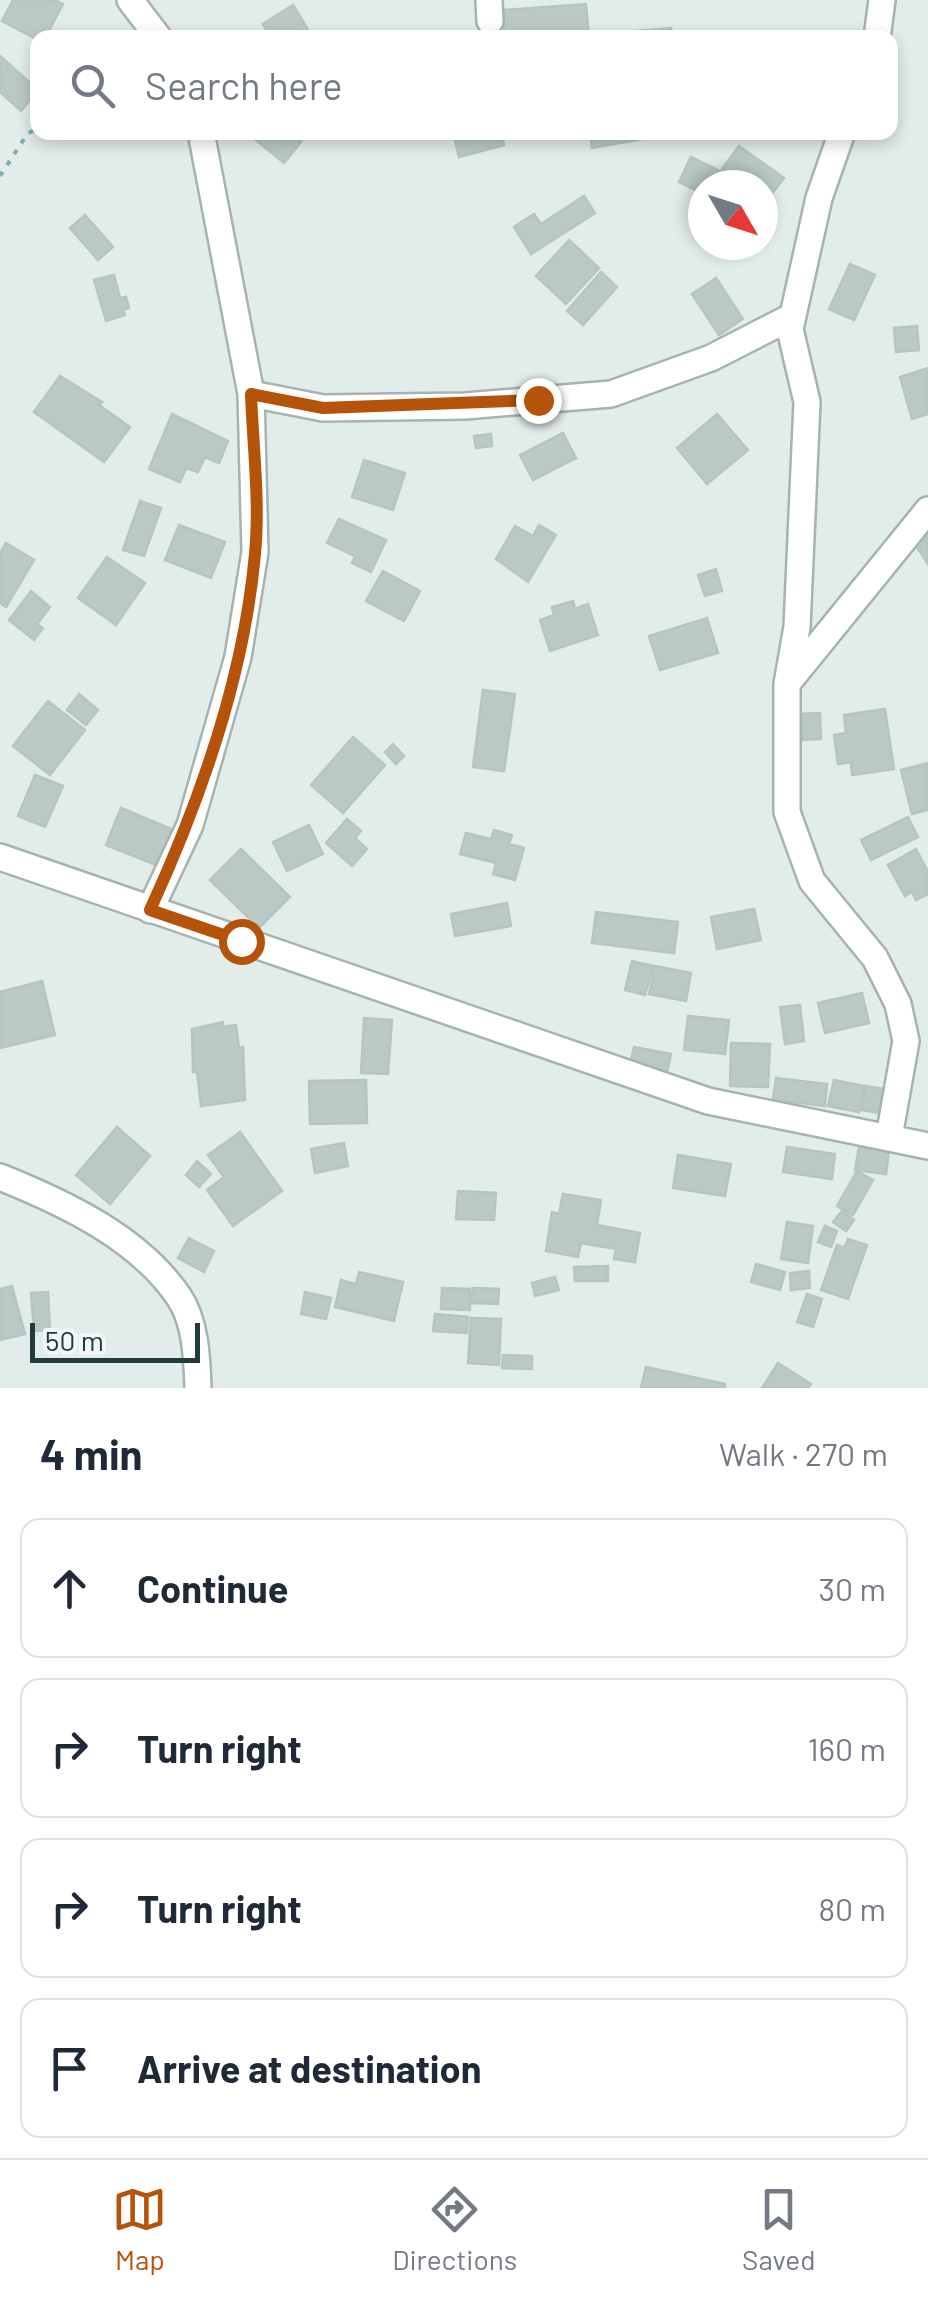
<!DOCTYPE html>
<html lang="en">
<head>
<meta charset="utf-8">
<style>
  :root { --surface:#fff; --page:#f2f2f3; --text:#1f2937; --muted:#747a83; --line:#e0e1e3; --accent:#b45309 }
  body { margin:0; font-family:Barlow,sans-serif; background:var(--page); color:var(--text) }
  .compass { position:absolute; left:688px; top:170px; width:90px; height:90px; border-radius:50%; background:var(--surface); box-shadow:0 5px 15px #0003; rotate:129deg }
  .scale { position:absolute; left:30px; bottom:25px; width:170px; box-sizing:border-box; padding-left:10px; border:5px solid #223c3b; border-top:0; font-size:28px; line-height:35px; white-space:nowrap; color:#223c3b; -webkit-text-stroke:8px #f2f8f7; paint-order:stroke }
  .stop { position:absolute; width:30px; height:30px; margin:-22px; border:8px solid #b45309; border-radius:50%; background:#fff }
  .stop.end { background:#b45309; border-color:#fff; box-shadow:0 2px 10px #0008 }
  .list { margin:0; padding:0; list-style:none }
  h2 { display:flex; justify-content:space-between; align-items:center; height:130px; margin:0; padding:0 40px; font-size:42px }
  h2 small { font-size:32px; font-weight:400; color:var(--muted) }
  .list li { display:grid; grid-template-columns:65px 1fr auto; gap:30px; align-items:center; box-sizing:border-box; height:140px; margin:0 20px 20px; padding:0 20px; border:2px solid var(--line); border-radius:20px }
  .list b { display:block; font-size:38px; white-space:nowrap }
  .list em { font-size:32px; font-style:normal; color:var(--muted) }
  .icon { flex:none; width:55px; height:55px; fill:none; stroke:currentColor; stroke-width:2; stroke-linecap:round; stroke-linejoin:round }
  .map { position:relative; flex:none; width:928px; height:1388px; overflow:hidden }
  .search { position:absolute; background:var(--surface); box-shadow:0 5px 15px #0003; left:30px; right:30px; top:30px; height:110px; display:flex; align-items:center; gap:25px; box-sizing:border-box; padding:0 35px; border-radius:20px; color:var(--muted); font-size:38px }
  .sheet { height:770px; background:var(--surface) }
  nav { display:flex; justify-content:space-around; align-items:center; box-sizing:border-box; height:140px; border-top:2px solid var(--line); background:var(--surface); font-size:28px; color:var(--muted) }
  nav a { display:grid; justify-items:center; gap:5px }
  nav .on { color:var(--accent) }
  .map>svg:first-child { display:block }
  .building { fill:#bac9c6; stroke:#b5c5c2; stroke-width:2.5 }
  .lines { fill:none; stroke-linecap:round; stroke-linejoin:round }
  .minor-casing { stroke:#a5b4b2; stroke-width:30 }
  .path { stroke:#83afab; stroke-width:4; stroke-dasharray:5 8; stroke-linecap:butt }
  .minor { stroke:#fff; stroke-width:25 }
  .route { stroke:#b45309; stroke-width:12 }
</style>
</head>
<body>
<div class="map">
<svg width="928" height="1388" viewBox="0 0 928 1388">
  <rect width="100%" height="100%" fill="#e2ecea"/>
  <path class="building" d="M13,0H54L63,4L45,38L38,40L2,21Z
    M586,4L589,38H505L503,10Z
    M293,5L313,38H264L269,35L263,24Z
    M671,28L672,38H622V32Z
    M0,56L38,90L21,111L0,92Z
    M253,132H290L301,142L284,163L251,136Z
    M453,132H501L504,145L459,157Z
    M590,132H650V133L641,135L642,139L592,148Z
    M739,146L784,178L766,201L763,185H743L722,169Z
    M691,157L720,171L712,185H703V194L679,182Z
    M584,196L595,213L531,254L514,227L534,214L541,224Z
    M85,215L113,247L98,260L70,228Z
    M569,240L599,268L566,304L536,276Z
    M850,264L875,275L854,320L829,309Z
    M601,272L617,287L583,325L567,311Z
    M114,275L120,298L126,297L129,308L123,310L125,315L106,321L94,280Z
    M716,278L743,319L719,335L692,294Z
    M917,326L919,350L896,352L894,328Z
    M928,368V414L912,419L900,377Z
    M60,376L102,402L99,405L130,427L104,462L34,412Z
    M172,414L228,441L219,463L205,457L198,472L186,468L180,482L149,469Z
    M717,414L748,450L707,484L677,448Z
    M563,433L576,458L533,480L520,455Z
    M491,434L492,446L476,448L474,436Z
    M364,460L405,473L393,510L352,497Z
    M140,501L161,508L144,556L123,550Z
    M339,519L386,540L371,572L352,563L355,556L327,543Z
    M179,525L225,542L211,578L165,560Z
    M539,525L556,535L528,582L496,559L515,526L533,536Z
    M928,531V564L913,541Z
    M6,543L34,560L6,607L0,603V553Z
    M107,557L145,583L116,625L78,598Z
    M716,569L722,591L705,596L698,575Z
    M383,571L420,591L404,621L366,601Z
    M31,591L50,607L37,624L43,628L34,640L9,620Z
    M573,601L575,609L588,604L598,635L550,651L540,620L554,615L552,607Z
    M707,618L718,653L660,670L649,636Z
    M483,690L515,694L504,771L473,767Z
    M79,694L98,710L86,725L67,710Z
    M48,701L85,730L50,775L13,746Z
    M885,709L894,769L852,775L851,762L838,764L834,735L846,733L844,715Z
    M820,713L821,739L802,740L801,714Z
    M353,737L385,765L343,813L311,785Z
    M393,744L404,756L396,764L385,752Z
    M928,763V810L912,814L901,770Z
    M35,775L63,786L45,827L18,816Z
    M121,808L176,831L161,867L106,845Z
    M908,817L918,837L871,860L861,840Z
    M347,819L361,831L355,838L367,849L352,866L326,843Z
    M309,825L323,854L287,871L273,842Z
    M494,830L512,835L509,844L524,848L515,880L493,874L496,863L460,854L466,833L491,839Z
    M241,849L290,897L259,928L210,880Z
    M916,849L928,872V894L916,900L912,892L905,896L888,865Z
    M507,903L511,926L455,936L451,914Z
    M754,909L761,940L717,949L711,917Z
    M596,912L678,922L674,953L592,943Z
    M632,961L653,966L645,995L625,990Z
    M655,966L691,973L686,1001L649,994Z
    M42,981L55,1035L0,1048V992Z
    M862,993L869,1023L825,1033L818,1003Z
    M800,1005L804,1041L785,1044L780,1007Z
    M688,1016L729,1020L725,1054L684,1050Z
    M364,1018L392,1020L388,1074L361,1073Z
    M223,1022V1027L236,1025L239,1048L243,1047L245,1100L201,1106L197,1071L193,1072L192,1029Z
    M731,1043L770,1044L768,1087L730,1086Z
    M634,1047L671,1054L666,1077L629,1070Z
    M776,1078L827,1084L825,1106L773,1100Z
    M366,1080L367,1123L310,1124L309,1081Z
    M834,1080L864,1086L859,1112L828,1106Z
    M866,1086L884,1089L880,1113L862,1110Z
    M117,1127L150,1156L110,1204L76,1175Z
    M240,1132L282,1191L233,1226L207,1190L224,1177L208,1155Z
    M344,1143L348,1166L315,1173L311,1149Z
    M787,1147L835,1154L832,1179L783,1172Z
    M859,1147L889,1151L886,1174L855,1170Z
    M678,1155L731,1164L725,1196L673,1188Z
    M197,1161L211,1174L199,1187L186,1175Z
    M857,1171L873,1180L853,1215L837,1206Z
    M458,1191L496,1193L494,1220L456,1219Z
    M563,1194L601,1200L597,1225L640,1233L635,1262L614,1259L616,1249L581,1243L578,1257L546,1251L552,1212L559,1214Z
    M842,1211L854,1220L846,1231L833,1222Z
    M787,1222L813,1226L808,1263L781,1259Z
    M825,1226L837,1231L831,1247L818,1242Z
    M189,1238L214,1251L204,1272L178,1258Z
    M848,1239L867,1245L848,1299L821,1290L837,1245L844,1248Z
    M756,1264L785,1272L780,1290L751,1282Z
    M608,1266V1281H575L574,1267Z
    M809,1271L810,1288L791,1290L790,1273Z
    M359,1272L403,1282L394,1321L335,1307L341,1280L356,1284Z
    M555,1277L559,1290L535,1296L532,1283Z
    M12,1286L25,1334L0,1340V1289Z
    M442,1288L470,1289V1310L441,1309Z
    M473,1288L499,1289L498,1304L472,1303Z
    M48,1292L50,1330L34,1331L31,1293Z
    M305,1292L331,1298L326,1319L301,1314Z
    M807,1294L822,1299L813,1327L797,1322Z
    M435,1314L468,1317L467,1333L433,1331Z
    M471,1318L501,1319L499,1365L468,1363Z
    M503,1355L532,1356V1369L502,1368Z
    M778,1363L811,1384L808,1388H762Z
    M646,1367L725,1384V1388H641Z"/>
  <g class="lines">
    <defs>
      <path id="minor" d="M130,0L159,38
        M489,0L490,21
        M877,38L882,0
        M842,132L819,198L790,329L807,402L797,627L787,684V812L812,881L875,958L898,1004L906,1041L889,1137
        M251,394L323,408L465,406L611,394L711,358L793,316
        M790,680L928,510
        M0,857L708,1101L928,1146
        M150,910L190,825L238,657L255,552L251,394L201,132
        M0,1177C65,1203 139,1238 179,1297C196,1322 197,1360 198,1388"/>
    </defs>
    <use href="#minor" class="minor-casing"/>
    <path class="path" d="M0,176L28,133L38,129"/>
    <use href="#minor" class="minor"/>
  </g>
  <g class="lines">
    <path class="route" d="M241,941L150,910C201,799 244,677 255,554C260,502 253,447 251,394L323,408L538,400"/>
  </g>
</svg>
<svg class="compass" viewBox="-18 -18 36 36"><path d="M0-13l5 13h-10z" fill="#e53935"/><path d="M0 13l5-13h-10z" fill="#747a83"/></svg>
<div class="scale">50 m</div>
<div class="stop" style="left:241px;top:941px"></div>
<div class="stop end" style="left:538px;top:400px"></div>
<div class="search"><svg class="icon" aria-label="search" viewBox="0 0 24 24"><circle cx="10" cy="10" r="6"/><path d="M15 15l6 6"/></svg>Search here</div>
</div>
<section class="sheet">
<h2>4 min<small>Walk · 270 m</small></h2>
<ul class="list">
<li><svg class="icon" aria-label="ahead" viewBox="0 0 24 24"><path d="M12 20V5M6 11l6-6 6 6"/></svg><div><b>Continue</b></div><em>30 m</em></li>
<li><svg class="icon" aria-label="right" viewBox="0 0 24 24"><path d="M7 20v-9h11M14 6l5 5-5 5"/></svg><div><b>Turn right</b></div><em>160 m</em></li>
<li><svg class="icon" aria-label="right" viewBox="0 0 24 24"><path d="M7 20v-9h11M14 6l5 5-5 5"/></svg><div><b>Turn right</b></div><em>80 m</em></li>
<li><svg class="icon" aria-label="arrive" viewBox="0 0 24 24"><path d="M6 21V4h12l-3 4 3 4H6"/></svg><div><b>Arrive at destination</b></div></li>
</ul>
</section>
<nav>
<a class="on"><svg class="icon" aria-label="map" viewBox="0 0 24 24"><path d="M3 6l6-2 6 2 6-2v14l-6 2-6-2-6 2zM9 4v14M15 6v14"/></svg>Map</a>
<a><svg class="icon" aria-label="directions" viewBox="0 0 24 24"><path d="M12 3l9 9-9 9-9-9zM9 14v-3h6M13 9l2 2-2 2"/></svg>Directions</a>
<a><svg class="icon" aria-label="saved" viewBox="0 0 24 24"><path d="M7 4h10v16l-5-4-5 4z"/></svg>Saved</a>
</nav>
</body>
</html>
